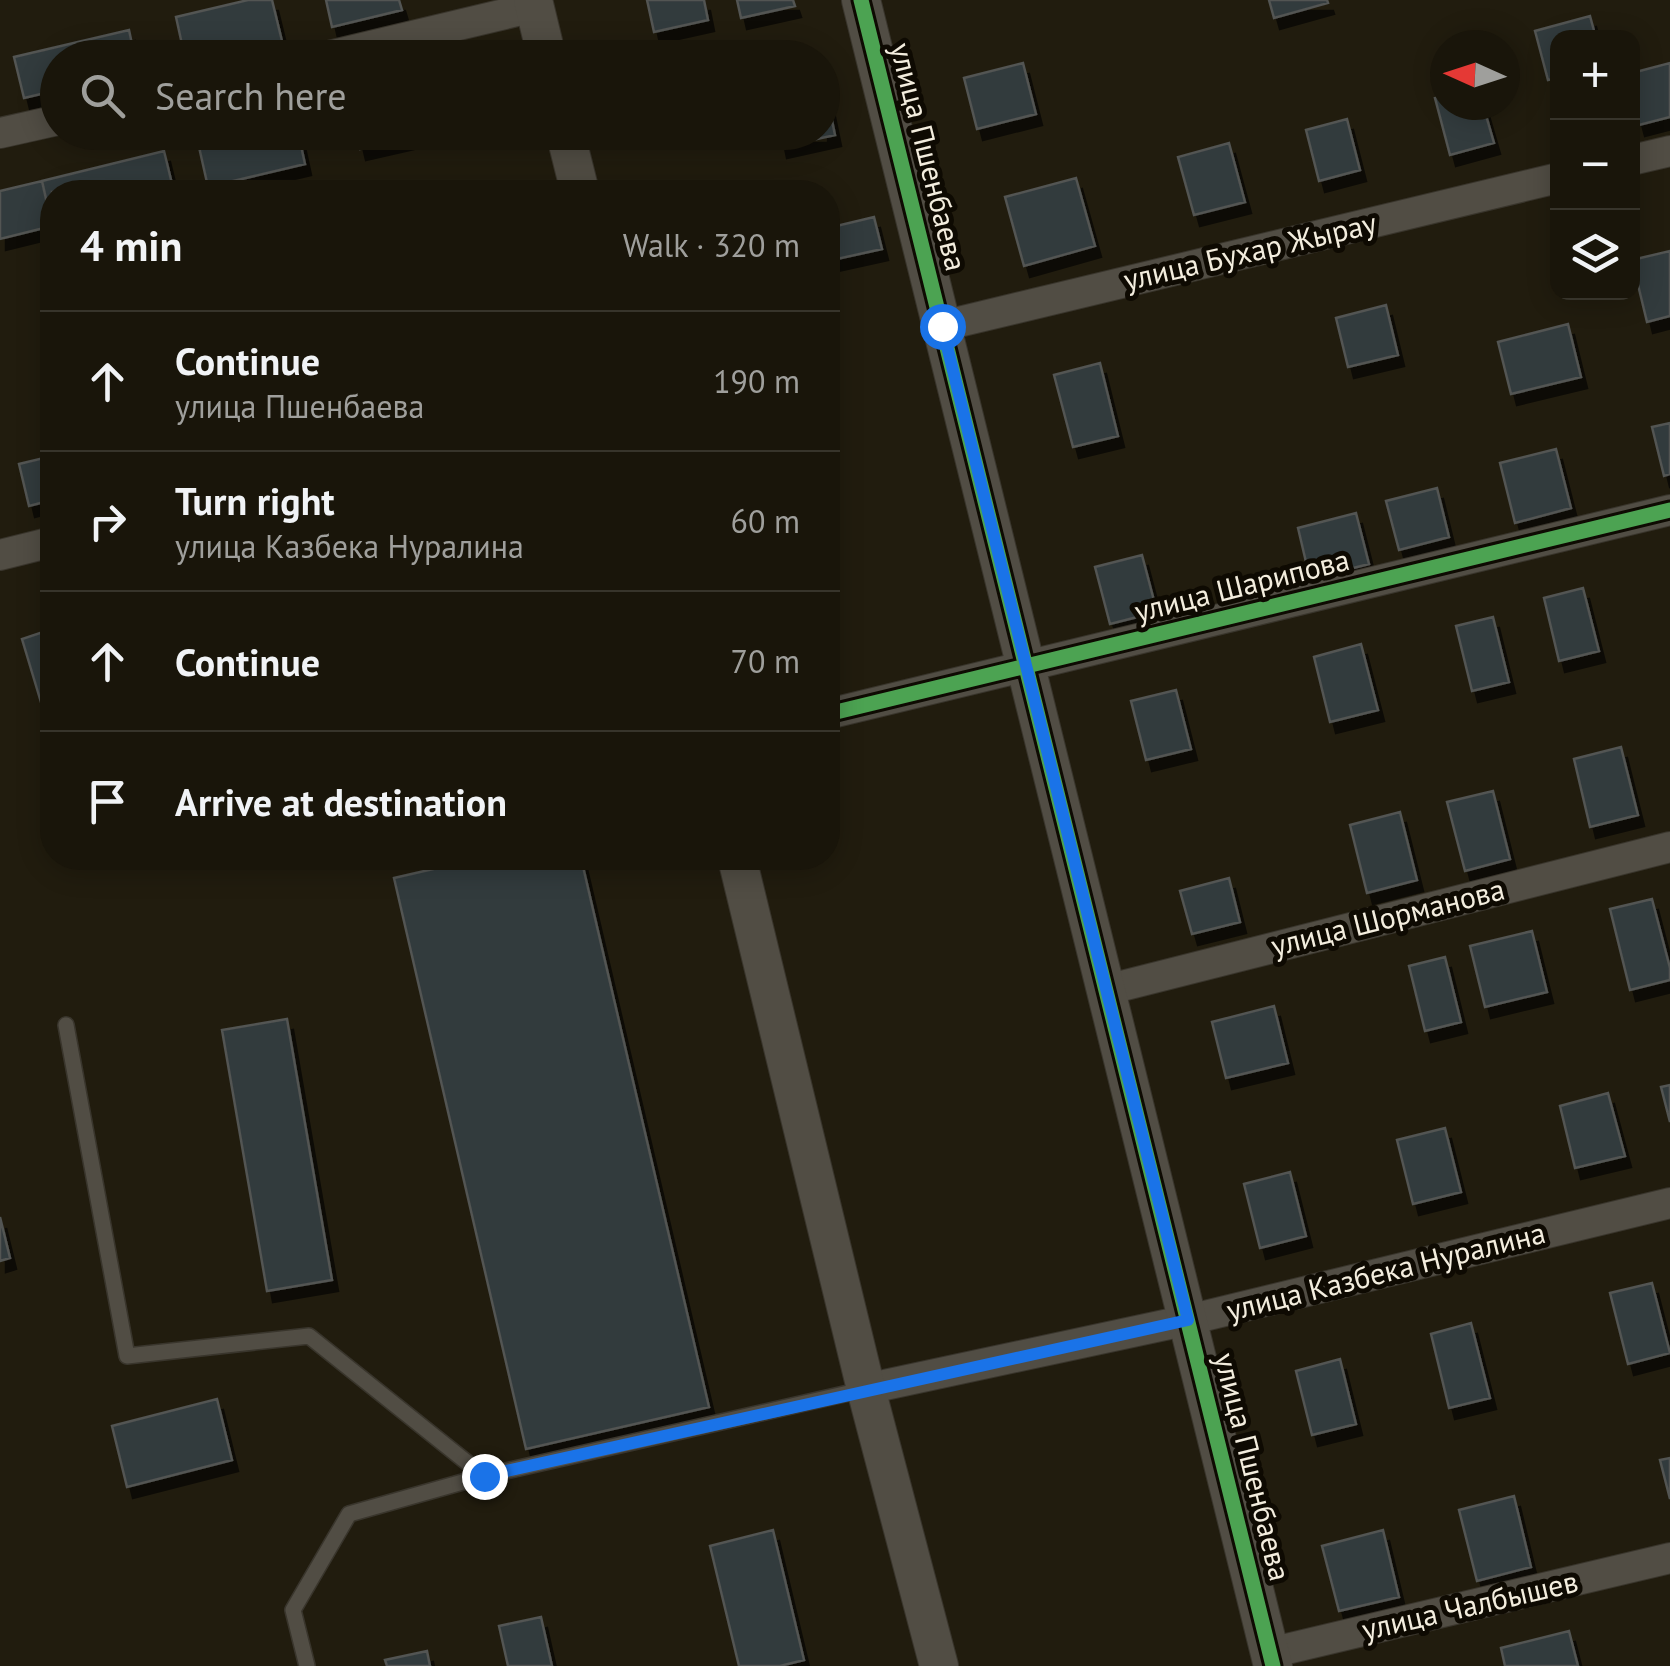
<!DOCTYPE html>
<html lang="en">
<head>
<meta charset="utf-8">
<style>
  :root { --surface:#19150a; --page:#262218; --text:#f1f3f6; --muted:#9f9f9c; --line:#37342b }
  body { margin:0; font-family:"PT Sans",sans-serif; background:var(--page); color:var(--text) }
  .controls { position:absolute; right:30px; top:30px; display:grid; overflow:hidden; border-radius:20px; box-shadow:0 5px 25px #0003 }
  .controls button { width:90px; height:90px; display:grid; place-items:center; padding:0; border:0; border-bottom:2px solid var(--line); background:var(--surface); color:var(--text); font:50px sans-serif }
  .compass { position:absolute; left:1430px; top:30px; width:90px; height:90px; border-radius:50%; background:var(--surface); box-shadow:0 5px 25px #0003; rotate:273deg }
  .stop { position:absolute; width:30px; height:30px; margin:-22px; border:8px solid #1a73e8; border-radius:50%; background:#fff }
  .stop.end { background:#1a73e8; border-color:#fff; box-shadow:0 2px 10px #0008 }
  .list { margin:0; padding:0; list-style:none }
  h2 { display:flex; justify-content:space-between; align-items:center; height:130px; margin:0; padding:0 40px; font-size:42px }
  h2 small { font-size:32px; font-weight:400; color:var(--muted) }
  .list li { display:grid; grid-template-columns:65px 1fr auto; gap:30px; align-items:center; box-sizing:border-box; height:140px; padding:0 40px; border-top:2px solid var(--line) }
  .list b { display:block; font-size:38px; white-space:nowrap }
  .list p { margin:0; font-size:32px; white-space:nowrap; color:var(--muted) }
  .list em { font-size:32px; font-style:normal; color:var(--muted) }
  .icon { flex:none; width:55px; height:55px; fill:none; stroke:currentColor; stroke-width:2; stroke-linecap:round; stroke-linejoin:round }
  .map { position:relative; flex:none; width:1670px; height:1666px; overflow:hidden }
  .search { position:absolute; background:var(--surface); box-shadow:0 5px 25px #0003; left:40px; top:40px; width:800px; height:110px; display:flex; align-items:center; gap:25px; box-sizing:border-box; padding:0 35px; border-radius:55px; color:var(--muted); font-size:38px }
  .panel { position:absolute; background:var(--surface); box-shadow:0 5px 25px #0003; left:40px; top:180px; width:800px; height:690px; border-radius:40px }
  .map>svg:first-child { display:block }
  .building { fill:#333b3e; stroke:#525452; stroke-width:2.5; filter:url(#shadow) }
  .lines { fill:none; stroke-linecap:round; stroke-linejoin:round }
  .service-casing { stroke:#39352c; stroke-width:18 }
  .minor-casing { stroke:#39352c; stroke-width:32 }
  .tertiary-casing { stroke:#39352c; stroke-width:40 }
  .service { stroke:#514d44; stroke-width:15 }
  .minor { stroke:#514d44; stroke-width:30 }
  .tertiary { stroke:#514d44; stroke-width:38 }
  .cycleway-casing { stroke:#0e0a02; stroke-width:21 }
  .cycleway { stroke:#4ca352; stroke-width:15 }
  .route { stroke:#1a73e8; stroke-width:12 }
  .labels { text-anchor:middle; stroke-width:10; stroke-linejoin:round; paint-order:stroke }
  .street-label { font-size:30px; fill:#f3edde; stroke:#0e0a02 }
</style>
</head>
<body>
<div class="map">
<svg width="1670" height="1666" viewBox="0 0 1670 1666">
  <defs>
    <filter id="shadow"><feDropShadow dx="6" dy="11" stdDeviation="0" flood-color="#0009"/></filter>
  </defs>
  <rect width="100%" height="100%" fill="#211c0e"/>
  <path class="building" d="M248,0H272L282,41L214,58H185L176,17Z
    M326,0H399L402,10L332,27Z
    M647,0H704L708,20L654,32Z
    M737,0H793L795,6L741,18Z
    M1269,0H1327L1328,3L1274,18Z
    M1590,16L1596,38H1558V78L1548,80L1535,31Z
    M129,30L135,58H58V90L24,98L14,57Z
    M1023,63L1036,114L977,129L964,78Z
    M1670,63V117L1639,125L1632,98V73Z
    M824,82L835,135L781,147L778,132H822Z
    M1445,95V105H1483L1494,143L1450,155L1435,98Z
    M1347,119L1360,170L1319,181L1306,130Z
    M258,132H298L305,164L208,187L199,147Z
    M356,132H420L421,135L360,149Z
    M1229,143L1245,202L1194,215L1178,157Z
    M164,151L174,192H52V225L42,181Z
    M1076,178L1095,246L1024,266L1005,197Z
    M42,181L52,226L0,239V191Z
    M874,217L882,249L828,261V228Z
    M1670,251V316L1647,322L1632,260Z
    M1386,305L1398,355L1348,367L1336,318Z
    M1568,324L1581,377L1511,394L1498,342Z
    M1100,363L1118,436L1073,447L1054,375Z
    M1670,423V474L1664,476L1652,427Z
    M1556,449L1571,508L1515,523L1500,463Z
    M52,456V500L29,506L19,464Z
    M1437,488L1449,537L1399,550L1386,501Z
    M1356,513L1369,564L1310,579L1298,528Z
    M1142,555L1157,612L1110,624L1095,567Z
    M1583,588L1599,651L1559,661L1544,598Z
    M1493,617L1509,682L1472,691L1456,626Z
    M52,629V706L43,709L22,639Z
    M1361,644L1378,710L1330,722L1314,657Z
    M1176,690L1191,749L1146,760L1131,701Z
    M1621,747L1638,815L1590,827L1574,759Z
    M1493,791L1510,859L1465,871L1447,802Z
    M1400,812L1417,880L1367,893L1350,825Z
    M481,858H581L709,1407L526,1449L394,878Z
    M1229,878L1240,922L1192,934L1180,891Z
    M1652,899L1670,968V980L1630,990L1610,909Z
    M1532,931L1547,992L1485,1007L1470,946Z
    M1445,957L1461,1022L1425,1031L1409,966Z
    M1274,1006L1288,1063L1226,1078L1212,1022Z
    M287,1019L332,1280L267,1291L222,1030Z
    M1670,1085V1122L1661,1087Z
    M1608,1093L1625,1156L1575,1168L1560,1106Z
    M1445,1128L1461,1192L1413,1204L1397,1140Z
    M1290,1172L1306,1236L1260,1248L1244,1184Z
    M0,1217L10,1258L0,1261Z
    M1652,1283L1670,1353L1628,1364L1610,1293Z
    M1471,1323L1490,1398L1449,1408L1431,1334Z
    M1340,1359L1356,1424L1312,1435L1296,1371Z
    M217,1399L232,1460L127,1487L112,1426Z
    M1670,1458V1499L1660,1460Z
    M1514,1496L1531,1567L1477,1581L1459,1510Z
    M773,1530L804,1660L780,1666H739L710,1546Z
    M1383,1530L1399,1597L1339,1611L1322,1546Z
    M541,1617L552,1666H508L499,1626Z
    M1569,1631L1578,1666H1505L1501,1648Z
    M427,1651L430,1666H387L385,1660Z"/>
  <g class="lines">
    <defs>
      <path id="service" d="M66,1025L127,1356L309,1336L484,1476L866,1389
        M307,1666L293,1610L349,1514L484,1476"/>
      <path id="minor" d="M320,58L534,7
        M0,133L58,120
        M1632,160L1670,151
        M942,326L1558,178
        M0,555L52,542
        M828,714L1670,510
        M1106,990L1670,847
        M866,1389L1188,1320L1670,1203
        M1270,1653L1670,1558"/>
      <path id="tertiary" d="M533,0L547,58
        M861,0L1273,1666
        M565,132L580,192
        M737,858L866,1389L939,1666"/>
    </defs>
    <use href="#service" class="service-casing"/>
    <use href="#minor" class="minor-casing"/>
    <use href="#tertiary" class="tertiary-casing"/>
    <use href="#service" class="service"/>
    <use href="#minor" class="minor"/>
    <use href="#tertiary" class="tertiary"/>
    <defs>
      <path id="cycleway" d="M861,0L1273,1666
        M828,714L1670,510"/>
    </defs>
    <use href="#cycleway" class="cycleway-casing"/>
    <use href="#cycleway" class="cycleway"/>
  </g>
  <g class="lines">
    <path class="route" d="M484,1476L1188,1320L942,326"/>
  </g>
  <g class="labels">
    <g class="street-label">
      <text transform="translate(928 157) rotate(76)" y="10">улица Пшенбаева</text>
      <text transform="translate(1250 252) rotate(-13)" y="10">улица Бухар Жырау</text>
      <text transform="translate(1242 586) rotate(-14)" y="10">улица Шарипова</text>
      <text transform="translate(1388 918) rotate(-14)" y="10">улица Шорманова</text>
      <text transform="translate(1386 1272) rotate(-14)" y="10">улица Казбека Нуралина</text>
      <text transform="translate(1252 1467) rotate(76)" y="10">улица Пшенбаева</text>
      <text transform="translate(1470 1606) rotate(-13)" y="10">улица Чалбышев</text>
    </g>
  </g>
</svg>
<div class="controls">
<button>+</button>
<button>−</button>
<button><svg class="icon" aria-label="layers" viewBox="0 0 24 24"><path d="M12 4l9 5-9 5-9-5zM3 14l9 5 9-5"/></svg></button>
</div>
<svg class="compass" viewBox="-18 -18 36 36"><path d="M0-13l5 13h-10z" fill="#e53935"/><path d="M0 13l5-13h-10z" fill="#9f9f9c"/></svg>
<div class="stop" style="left:942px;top:326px"></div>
<div class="stop end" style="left:484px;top:1476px"></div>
<div class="search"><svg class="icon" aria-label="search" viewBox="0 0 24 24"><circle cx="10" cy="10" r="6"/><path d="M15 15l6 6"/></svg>Search here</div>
<section class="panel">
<h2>4 min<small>Walk · 320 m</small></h2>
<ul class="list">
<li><svg class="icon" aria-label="ahead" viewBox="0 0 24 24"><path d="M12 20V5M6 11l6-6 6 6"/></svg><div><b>Continue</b><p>улица Пшенбаева</p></div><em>190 m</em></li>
<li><svg class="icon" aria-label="right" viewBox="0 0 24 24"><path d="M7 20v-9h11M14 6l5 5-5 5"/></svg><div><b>Turn right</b><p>улица Казбека Нуралина</p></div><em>60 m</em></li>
<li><svg class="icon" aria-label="ahead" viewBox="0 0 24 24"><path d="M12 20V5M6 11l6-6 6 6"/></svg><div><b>Continue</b></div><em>70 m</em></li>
<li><svg class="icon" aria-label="arrive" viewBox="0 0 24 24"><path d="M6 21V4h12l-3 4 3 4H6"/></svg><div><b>Arrive at destination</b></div></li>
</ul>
</section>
</div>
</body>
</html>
